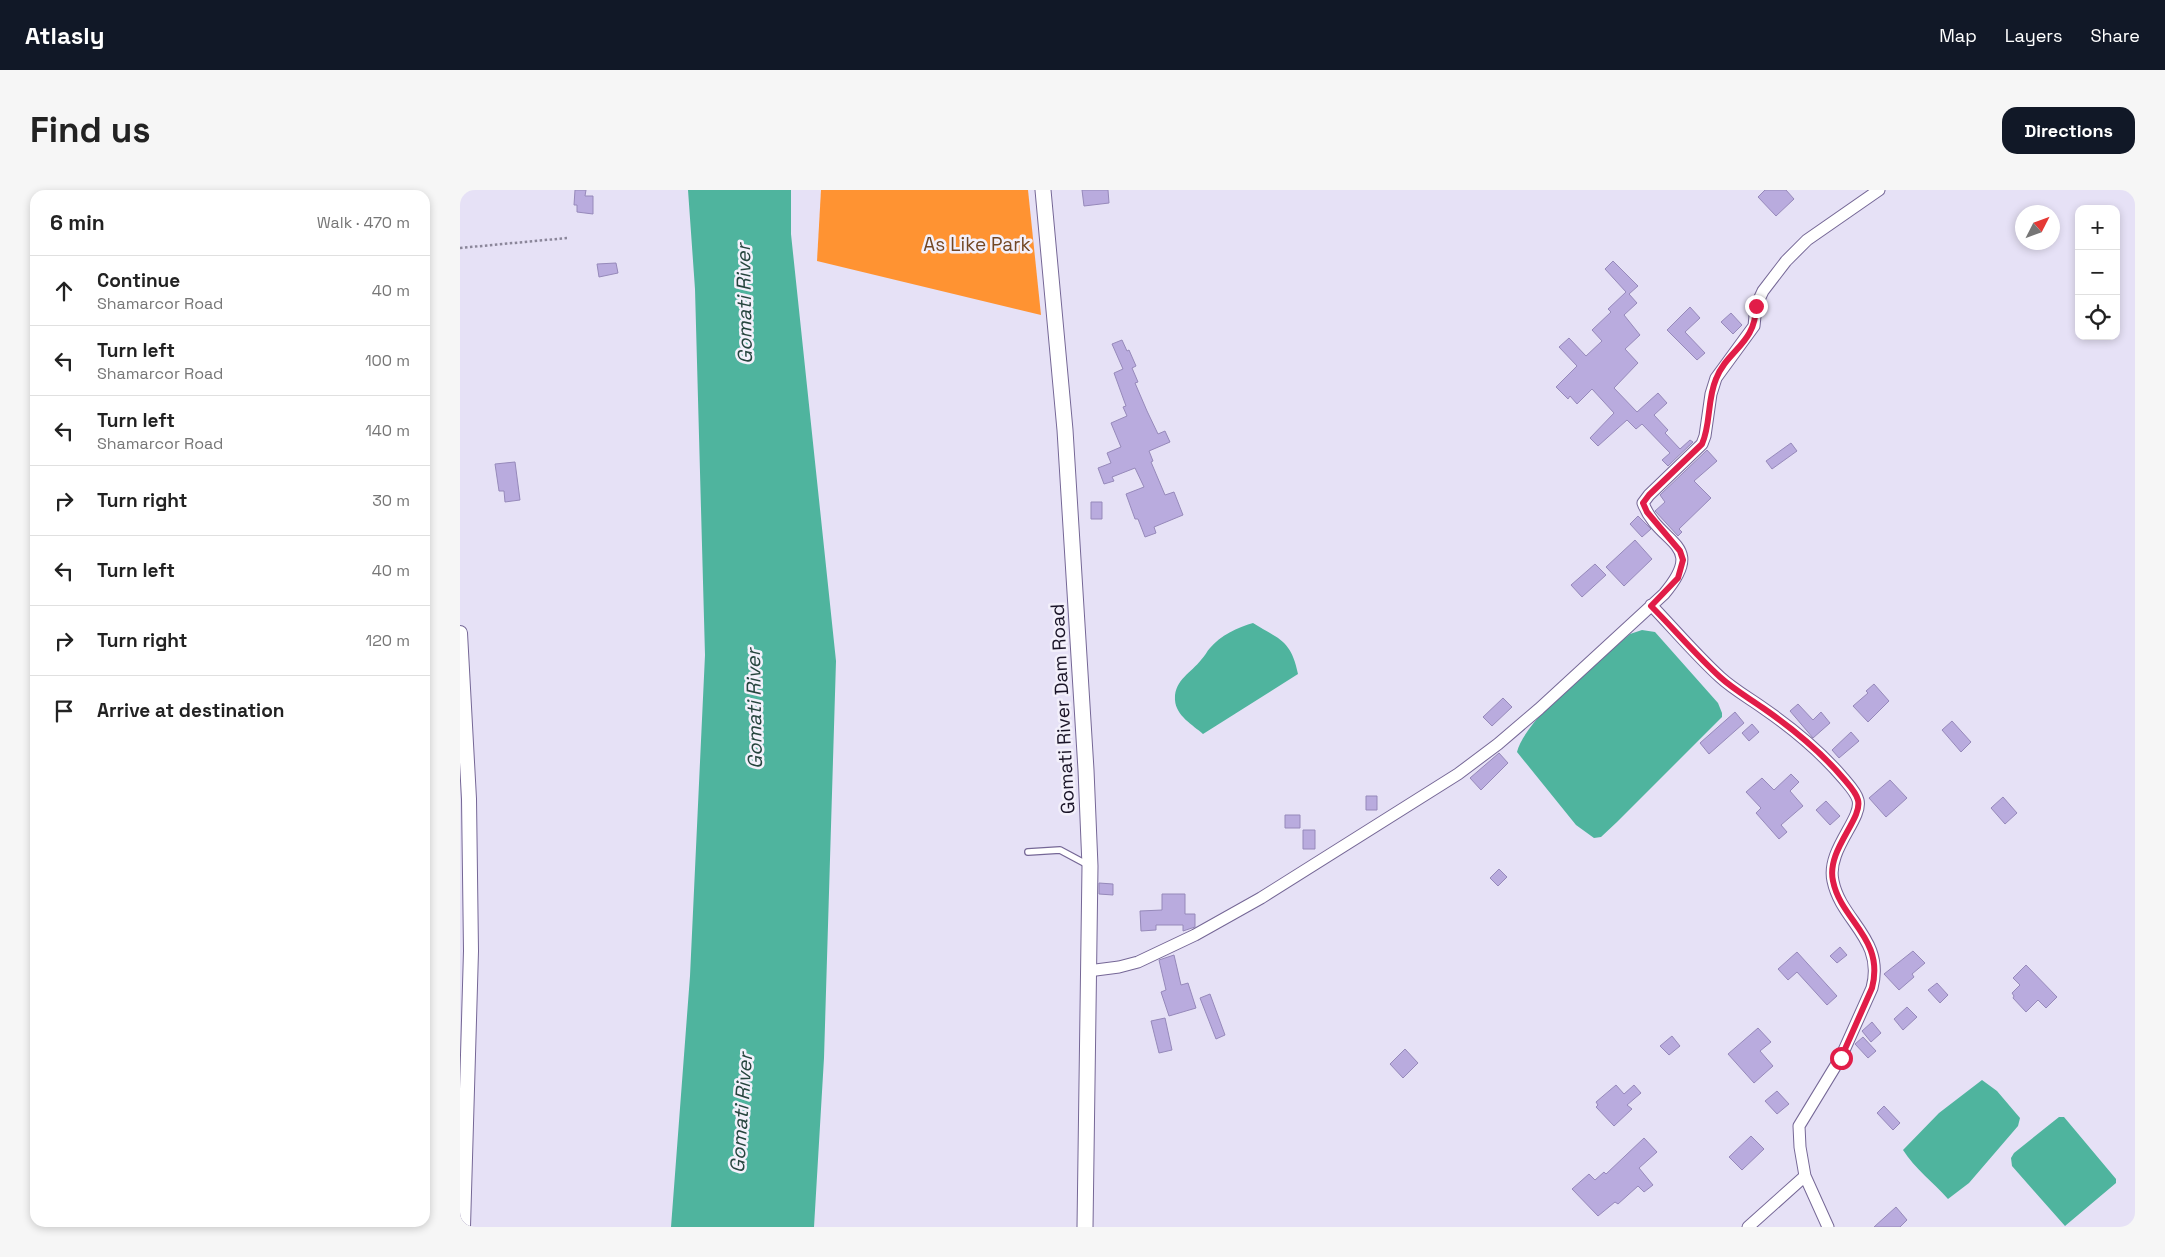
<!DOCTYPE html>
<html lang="en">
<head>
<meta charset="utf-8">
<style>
  :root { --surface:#fff; --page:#f6f6f6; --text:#222; --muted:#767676; --line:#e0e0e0; --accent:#111827 }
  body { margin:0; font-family:"Space Grotesk",sans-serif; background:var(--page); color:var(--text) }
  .controls { position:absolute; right:15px; top:15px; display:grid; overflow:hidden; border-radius:10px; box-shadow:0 2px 8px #0003 }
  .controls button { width:45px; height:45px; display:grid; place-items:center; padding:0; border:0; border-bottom:1px solid var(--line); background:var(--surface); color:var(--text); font:25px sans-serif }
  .compass { position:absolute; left:1555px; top:15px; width:45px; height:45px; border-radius:50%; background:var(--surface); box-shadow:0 2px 8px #0003; rotate:48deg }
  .stop { position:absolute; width:15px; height:15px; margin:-11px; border:4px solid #e11d48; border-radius:50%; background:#fff }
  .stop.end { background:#e11d48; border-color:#fff; box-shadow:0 1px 5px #0008 }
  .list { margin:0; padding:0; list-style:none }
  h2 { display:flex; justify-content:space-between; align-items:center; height:65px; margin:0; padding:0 20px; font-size:21px }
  h2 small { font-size:16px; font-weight:400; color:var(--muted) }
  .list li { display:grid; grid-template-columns:32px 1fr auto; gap:15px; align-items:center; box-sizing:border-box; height:70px; padding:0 20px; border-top:1px solid var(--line) }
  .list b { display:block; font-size:19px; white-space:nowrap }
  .list p { margin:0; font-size:16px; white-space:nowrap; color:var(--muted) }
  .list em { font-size:16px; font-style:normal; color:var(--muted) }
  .icon { flex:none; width:28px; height:28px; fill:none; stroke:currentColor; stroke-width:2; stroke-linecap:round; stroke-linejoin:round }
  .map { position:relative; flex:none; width:1675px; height:1037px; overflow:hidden; border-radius:15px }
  header { display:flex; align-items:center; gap:30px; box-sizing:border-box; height:70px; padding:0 25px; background:var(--accent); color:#fff }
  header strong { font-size:24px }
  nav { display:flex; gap:28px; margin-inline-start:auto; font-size:18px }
  .intro { display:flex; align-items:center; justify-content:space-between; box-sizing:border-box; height:120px; padding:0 30px }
  h1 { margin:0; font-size:35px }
  .button { padding:12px 22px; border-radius:15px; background:var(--accent); color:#fff; font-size:18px; font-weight:700 }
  main { display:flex; gap:30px; padding:0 30px }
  aside { flex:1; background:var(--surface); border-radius:15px; box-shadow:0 2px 8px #0003 }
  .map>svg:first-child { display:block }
  .forest { fill:#ff9332 }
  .water { fill:#4fb49e }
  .building { fill:#b9abde; stroke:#9689ba }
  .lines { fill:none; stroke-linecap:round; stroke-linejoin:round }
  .service-casing { stroke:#756796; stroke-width:8 }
  .minor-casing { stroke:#756796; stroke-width:13 }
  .tertiary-casing { stroke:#756796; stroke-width:16 }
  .secondary-casing { stroke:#756796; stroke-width:17 }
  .path { stroke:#8b869a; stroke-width:2.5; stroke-dasharray:2.5 2.5; stroke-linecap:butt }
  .service { stroke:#fff; stroke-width:5.5 }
  .minor { stroke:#fff; stroke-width:11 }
  .tertiary { stroke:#fff; stroke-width:14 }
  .secondary { stroke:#fff; stroke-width:15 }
  .route { stroke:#e11d48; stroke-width:6 }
  .labels { text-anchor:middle; stroke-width:5; stroke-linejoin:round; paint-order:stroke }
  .park-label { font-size:19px; fill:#734724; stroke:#f3f0fb }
  .street-label { font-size:19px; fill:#1b1528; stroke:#f3f0fb }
  .water-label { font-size:20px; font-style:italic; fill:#26453e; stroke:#f3f0fb }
</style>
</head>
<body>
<header>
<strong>Atlasly</strong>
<nav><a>Map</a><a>Layers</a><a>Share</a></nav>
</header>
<div class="intro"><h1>Find us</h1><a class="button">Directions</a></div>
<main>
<aside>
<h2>6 min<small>Walk · 470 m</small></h2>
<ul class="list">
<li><svg class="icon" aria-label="ahead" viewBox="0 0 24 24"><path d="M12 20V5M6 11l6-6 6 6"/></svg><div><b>Continue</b><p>Shamarcor Road</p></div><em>40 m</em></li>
<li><svg class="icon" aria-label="left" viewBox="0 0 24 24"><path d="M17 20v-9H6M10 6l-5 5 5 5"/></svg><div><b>Turn left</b><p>Shamarcor Road</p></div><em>100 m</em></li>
<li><svg class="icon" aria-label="left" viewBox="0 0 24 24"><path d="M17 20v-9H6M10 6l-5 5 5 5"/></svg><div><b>Turn left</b><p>Shamarcor Road</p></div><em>140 m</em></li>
<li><svg class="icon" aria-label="right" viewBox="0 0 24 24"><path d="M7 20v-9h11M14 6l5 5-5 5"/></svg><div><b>Turn right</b></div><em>30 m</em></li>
<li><svg class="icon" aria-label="left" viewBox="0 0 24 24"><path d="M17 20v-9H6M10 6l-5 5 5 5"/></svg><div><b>Turn left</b></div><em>40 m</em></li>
<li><svg class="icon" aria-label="right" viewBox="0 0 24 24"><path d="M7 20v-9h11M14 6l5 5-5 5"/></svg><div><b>Turn right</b></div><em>120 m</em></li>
<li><svg class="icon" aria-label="arrive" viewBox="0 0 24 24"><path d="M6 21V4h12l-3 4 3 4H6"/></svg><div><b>Arrive at destination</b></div></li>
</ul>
</aside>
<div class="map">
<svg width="1675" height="1037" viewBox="0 0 1675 1037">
  <rect width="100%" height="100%" fill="#e6e1f6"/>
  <path class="forest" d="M361,0H568L581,125L357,71Z"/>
  <path class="water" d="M228,0H331V44L376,471L364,868L354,1037H211L230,786L245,465L235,99Z
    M793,433C820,450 831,450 838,484L743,544C733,535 716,526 715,510C714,490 731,483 741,470C745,466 747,461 750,458C760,446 778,437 793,433Z
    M1182,440L1195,442L1258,513L1262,523V527L1157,632L1141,647L1134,648L1116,635L1057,562C1065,528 1142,468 1170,444Z
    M1522,890L1537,901L1560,928L1558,936L1509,993L1488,1009C1473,992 1455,979 1443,960L1479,923Z
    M1599,927H1604L1656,989V993L1605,1036L1552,976L1551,968L1554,963Z"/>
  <path class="building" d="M115,0H126L125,6H133V24L117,22V15H114Z
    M622,0H648L649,13L624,16Z
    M1305,0H1326L1334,9L1316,26L1298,7Z
    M1153,71L1178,96L1169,104L1177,113L1164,125L1180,145L1165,159L1178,173L1154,198L1177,222L1198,203L1207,213L1194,225L1208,240L1205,243L1220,259L1230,250L1233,252L1208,276L1202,270L1210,263L1182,234L1176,239L1167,230L1138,256L1130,248L1154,223L1132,199L1117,214L1110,206L1108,209L1096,197L1117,176L1099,157L1109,148L1126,166L1142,151L1132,140L1151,122L1148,119L1166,102L1145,79Z
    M156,73L158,83L139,87L137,74Z
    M1230,117L1240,128L1225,142L1245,163L1237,170L1207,140Z
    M1271,123L1282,135L1273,144L1261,132Z
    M662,150L667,161L669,160L676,176L672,178L678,192L675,193L687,221L698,244L705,241L710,252L689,261L693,271L691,272L705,305L714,302L723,325L694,337L696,343L685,347L678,329H675L666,304L684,297L675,278L652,287L654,291L644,294L638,278L651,273L647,263L661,257L651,233L667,226L663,217L666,216L654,183L663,179L652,154Z
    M1331,253L1337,261L1312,279L1306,271Z
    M1247,260L1257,271L1234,291L1251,308L1219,339L1222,342L1218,346L1195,321L1205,312L1200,305Z
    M55,272L60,310L45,312L44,301H39L35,274Z
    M631,312H642V329H631Z
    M1178,326L1191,339L1182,347L1170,334Z
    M1175,350L1192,369L1164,396L1146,377Z
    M1135,374L1146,385L1122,407L1111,395Z
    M1414,494L1429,511L1408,532L1393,516L1408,503L1406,501Z
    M1043,508L1052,517L1032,536L1023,527Z
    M1338,514L1353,530L1361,522L1370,533L1353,548L1330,521Z
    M1275,522L1284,533L1249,564L1240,553Z
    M1492,531L1511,552L1501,562L1482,540Z
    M1292,534L1299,542L1289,551L1282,543Z
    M1391,542L1399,551L1379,568L1372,560Z
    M1039,563L1048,573L1021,600L1010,588Z
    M1331,584L1339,592L1330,601L1343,616L1321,635L1327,642L1319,649L1296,623L1301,618L1286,602L1302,588L1314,600Z
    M1430,590L1447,608L1426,627L1409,608Z
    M906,606H917V620H906Z
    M1543,607L1557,623L1545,634L1531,618Z
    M1366,611L1380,626L1370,635L1356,620Z
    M825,625H840V638H825Z
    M843,640H855V659H843Z
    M1039,679L1047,687L1038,696L1030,688Z
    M639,693L653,694V705L639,704Z
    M702,704H725V724H735V737L723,741V735H696V740L681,741L680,721L702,720Z
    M1380,757L1387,765L1377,773L1370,766Z
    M1453,761L1465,773L1452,784L1454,787L1439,800L1424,784Z
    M1337,762L1377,806L1367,815L1337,782L1328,790L1318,779Z
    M714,765L721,795L728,793L736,818L709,826L701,802L706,800L699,770Z
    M1566,775L1597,807L1586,818L1578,810L1566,822L1553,808L1554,806L1552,803L1560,795L1553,788Z
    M1477,793L1488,805L1480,813L1468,800Z
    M750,804L765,845L756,849L740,808Z
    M1447,817L1457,827L1443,840L1434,829Z
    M705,828L712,860L699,863L691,831Z
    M1412,832L1421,843L1411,852L1402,841Z
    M1298,838L1311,852L1300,861L1313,876L1294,893L1268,864Z
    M1212,846L1220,856L1209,865L1200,856Z
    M1403,847L1416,861L1408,868L1395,854Z
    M945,859L958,873L943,888L930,874Z
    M1156,895L1164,904L1174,895L1181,903L1167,915L1172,919L1154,936L1136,917L1138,915L1136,912Z
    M1317,901L1329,914L1317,924L1305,911Z
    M1424,916L1440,933L1433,940L1417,923Z
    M1291,946L1304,959L1282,980L1269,967Z
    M1184,948L1197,962L1179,978L1193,995L1184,1002L1178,996L1158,1014L1155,1012L1138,1026L1112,999L1129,984L1135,990L1144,982L1146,984Z
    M1436,1017L1447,1030L1440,1037H1414Z"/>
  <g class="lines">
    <defs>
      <path id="service" d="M568,662L600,660L628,675"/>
      <path id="minor" d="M1191,415C1214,439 1236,465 1260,487C1273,499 1289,508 1303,518C1332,538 1360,561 1383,588C1388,594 1396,602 1398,610C1403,629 1366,660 1373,691C1381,731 1425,749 1412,798L1381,867L1339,936L1340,957L1345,986L1368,1037
        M628,781L659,777L678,772L735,745L801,708L998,584L1038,554L1079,519L1204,404C1248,352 1199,356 1183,313L1189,305L1242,254L1245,246L1251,204L1256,188L1294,136L1296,116L1303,101L1326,71L1347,50L1419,0
        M1288,1037L1345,986"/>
      <path id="tertiary" d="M0,443L9,609L11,761L3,1037"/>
      <path id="secondary" d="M583,0L605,240L626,580L630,676L625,1037"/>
    </defs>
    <use href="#service" class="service-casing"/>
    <use href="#minor" class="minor-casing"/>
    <use href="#tertiary" class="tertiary-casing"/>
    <use href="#secondary" class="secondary-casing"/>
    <path class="path" d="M0,58L107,48"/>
    <use href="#service" class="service"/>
    <use href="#minor" class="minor"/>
    <use href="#tertiary" class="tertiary"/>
    <use href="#secondary" class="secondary"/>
  </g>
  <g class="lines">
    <path class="route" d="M1296,116C1296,154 1267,160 1256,189C1247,210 1251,234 1242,254L1189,305L1183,313L1187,322L1220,361L1223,370L1218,388L1191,416C1214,439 1236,465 1260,487C1273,499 1289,508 1303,518C1332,538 1360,561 1383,588C1388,594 1396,602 1398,610C1403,629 1366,660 1373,691C1381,731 1425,748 1412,798L1381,868"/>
  </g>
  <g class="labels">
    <g class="park-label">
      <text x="517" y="61">As Like Park</text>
    </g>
    <g class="street-label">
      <text transform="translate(602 519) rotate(-93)" y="7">Gomati River Dam Road</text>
    </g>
    <g class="water-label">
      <text transform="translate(284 114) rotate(-91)" y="7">Gomati River</text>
      <text transform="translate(294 519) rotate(-91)" y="7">Gomati River</text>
      <text transform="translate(281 923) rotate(-86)" y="7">Gomati River</text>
    </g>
  </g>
</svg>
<div class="controls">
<button>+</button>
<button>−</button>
<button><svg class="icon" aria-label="locate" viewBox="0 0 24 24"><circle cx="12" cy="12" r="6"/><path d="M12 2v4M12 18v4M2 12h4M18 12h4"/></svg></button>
</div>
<svg class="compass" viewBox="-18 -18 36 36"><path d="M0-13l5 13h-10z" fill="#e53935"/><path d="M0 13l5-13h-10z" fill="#767676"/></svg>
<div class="stop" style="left:1381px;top:868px"></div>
<div class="stop end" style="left:1296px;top:116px"></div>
</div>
</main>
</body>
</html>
